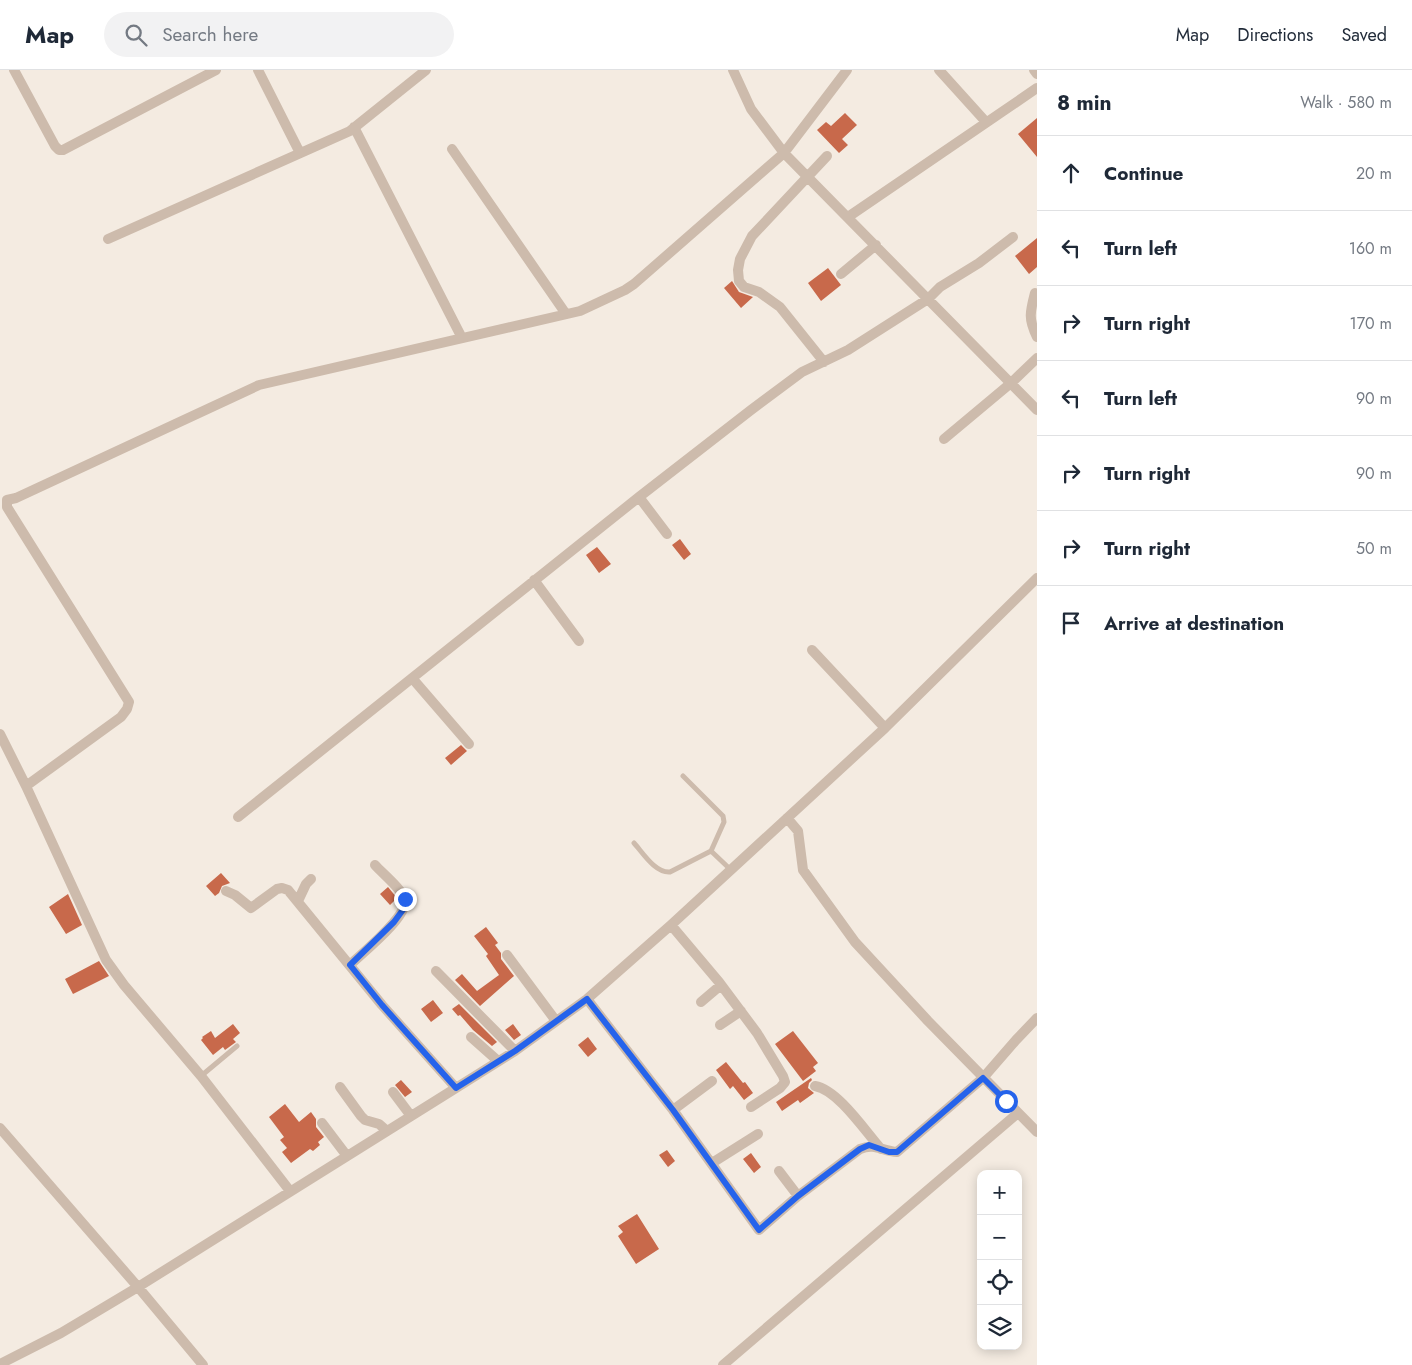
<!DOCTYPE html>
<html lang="en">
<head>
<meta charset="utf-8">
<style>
  :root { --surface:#fff; --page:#f2f2f3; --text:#1f2937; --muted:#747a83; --line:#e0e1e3 }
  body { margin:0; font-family:Jost,sans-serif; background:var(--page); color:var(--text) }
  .controls { position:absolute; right:15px; bottom:15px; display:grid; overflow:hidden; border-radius:10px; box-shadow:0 2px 12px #0003 }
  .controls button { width:45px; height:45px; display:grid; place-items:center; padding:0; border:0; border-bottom:1px solid var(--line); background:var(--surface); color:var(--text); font:25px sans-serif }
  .stop { position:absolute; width:15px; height:15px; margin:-11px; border:4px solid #2563eb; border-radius:50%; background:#fff }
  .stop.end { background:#2563eb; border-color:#fff; box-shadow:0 1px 5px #0008 }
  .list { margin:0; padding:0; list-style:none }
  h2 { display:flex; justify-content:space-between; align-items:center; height:65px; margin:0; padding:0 20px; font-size:21px }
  h2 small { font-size:16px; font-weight:400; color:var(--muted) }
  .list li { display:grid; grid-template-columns:32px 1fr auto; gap:15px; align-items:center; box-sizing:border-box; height:75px; padding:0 20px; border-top:1px solid var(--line) }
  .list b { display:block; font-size:19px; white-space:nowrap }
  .list em { font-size:16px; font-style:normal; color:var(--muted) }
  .icon { flex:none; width:28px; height:28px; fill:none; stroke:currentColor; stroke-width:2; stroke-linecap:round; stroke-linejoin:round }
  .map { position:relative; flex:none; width:1037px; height:1295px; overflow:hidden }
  header { display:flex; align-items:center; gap:30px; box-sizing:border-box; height:70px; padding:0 25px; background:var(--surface); border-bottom:1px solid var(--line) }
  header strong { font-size:24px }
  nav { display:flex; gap:28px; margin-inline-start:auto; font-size:18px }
  .search { width:350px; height:45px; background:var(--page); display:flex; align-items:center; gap:12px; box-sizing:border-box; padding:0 18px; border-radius:28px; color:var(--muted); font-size:19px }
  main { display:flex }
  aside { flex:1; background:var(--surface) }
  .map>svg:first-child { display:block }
  .building { fill:#c8694b }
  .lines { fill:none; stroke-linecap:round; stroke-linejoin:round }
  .lane { stroke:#cdbbac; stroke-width:5 }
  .street { stroke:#cdbbac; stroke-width:10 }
  .route { stroke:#2563eb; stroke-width:6 }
</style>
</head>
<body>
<header>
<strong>Map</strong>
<div class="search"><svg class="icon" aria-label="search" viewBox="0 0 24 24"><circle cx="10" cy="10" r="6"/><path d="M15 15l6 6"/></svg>Search here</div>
<nav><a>Map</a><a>Directions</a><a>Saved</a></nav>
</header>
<main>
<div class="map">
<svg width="1037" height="1295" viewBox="0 0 1037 1295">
  <rect width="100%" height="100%" fill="#f4ebe1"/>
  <path class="building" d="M845,43L857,55L842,69L848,75L839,83L817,60L826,52L831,56Z
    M1037,48V87L1018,64Z
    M1037,168V197L1029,204L1015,186Z
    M828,198L841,215L821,231L808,213Z
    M732,211L739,222L753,227L741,238L724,218Z
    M680,469L691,484L684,490L672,475Z
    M597,477L611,494L599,503L586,485Z
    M461,675L467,681L451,695L445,688Z
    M221,803L230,813L222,816L219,823L215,826L206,816Z
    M388,817L397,828L390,835L380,824Z
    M68,824L82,855L66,864L49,837Z
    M486,857L498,873L495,875L501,883V889L514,906L480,936L455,910L462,904L477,921L499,905L486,886L488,884L474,866Z
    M99,891L109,906L73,924L65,909Z
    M433,930L443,943L431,952L421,939Z
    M459,934L497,972L492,976L473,960L460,945L458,946L452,939Z
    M233,954L240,963L233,969L236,972L225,980L223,977L213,985L201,970L203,968L202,967L211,961L215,968Z
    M513,954L521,965L514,970L505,960Z
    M793,961L818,993L813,997L816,1001L803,1011L775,974Z
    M588,967L597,979L588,987L578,975Z
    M726,992L743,1013L745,1012L753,1023L744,1030L733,1016L730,1019L716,1000Z
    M811,1008L812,1010L809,1013L808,1018L814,1023L800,1033L798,1030L782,1041L776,1032Z
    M401,1010L412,1022L405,1027L395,1015Z
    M285,1034L299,1052L311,1042L316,1049V1057L324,1067L318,1072L320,1075L313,1081L310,1079L291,1093L282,1082L287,1078L280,1070L284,1067L269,1047Z
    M667,1080L675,1091L668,1097L659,1085Z
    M751,1083L761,1097L754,1103L743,1089Z
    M637,1144L659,1179L636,1194L618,1166L623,1162L618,1156Z"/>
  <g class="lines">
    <path class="lane" d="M683,706L723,746L724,752L711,781L731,800
      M634,773C643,783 655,803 670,802L711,781
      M201,1006L237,976"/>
    <path class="street" d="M14,0L55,76L59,80H63L216,0
      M258,0L300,83
      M733,0L751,39L784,83L1037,340
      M939,0L986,52
      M1034,0L1037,4
      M354,57L462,268
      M452,79L566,244
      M848,147L1037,18
      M108,169L350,61L426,0
      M841,204L876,175
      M1035,223C1030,242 1028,249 1037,267
      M824,292L780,237L759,222L744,217L739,211L738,200L740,189L752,166L827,86
      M944,369L1011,313L1037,288
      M639,427L667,464
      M534,510L579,571
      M812,580L885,658
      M412,608L469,674
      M0,664L26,716L106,890L124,915L201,1006L290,1121
      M26,716L121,647L127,639L129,632L7,437V430L16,428L259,315L580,241L625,220L634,214L784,83L847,0
      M238,747L639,427L751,340L802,302L848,280L928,229L940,217L979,193L1013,167
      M787,748L798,761L803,800L855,872L928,951L1037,1062
      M226,821L235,825L251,838L277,819L282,818L288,820L382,935L456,1018
      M298,831L306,814L311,809
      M671,855L719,912L757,963L783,1006L785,1012L780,1018L751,1037
      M507,885L556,951
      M350,895C362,883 408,847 405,830C403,820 382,803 375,795
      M436,901L515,981
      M587,929L673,1040L759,1160L798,1126L860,1079C875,1073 882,1081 897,1082L983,1008L1016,970L1037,948
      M701,932L721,915
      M720,955L741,941
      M471,967L498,991
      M815,1016C838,1020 865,1061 881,1079
      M340,1017L361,1046L365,1050L379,1054L387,1061
      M393,1022L411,1046
      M673,1040L712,1011
      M322,1053L347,1086
      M0,1058L138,1217L203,1295
      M712,1093L758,1064
      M779,1101L798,1126
      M0,1294L61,1263L138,1217L456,1018L515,981L587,929L671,855L885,658L1037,508
      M723,1295L1018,1043"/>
  </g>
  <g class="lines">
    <path class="route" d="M405,829V837L394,852L350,895L382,935L456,1018L515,981L587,929L673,1040L759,1160L798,1126L860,1079L869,1075L889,1082H897L983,1008L1006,1031"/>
  </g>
</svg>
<div class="controls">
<button>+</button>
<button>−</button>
<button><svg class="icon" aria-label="locate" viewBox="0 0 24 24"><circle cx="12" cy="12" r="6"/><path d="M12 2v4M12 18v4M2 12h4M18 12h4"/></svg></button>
<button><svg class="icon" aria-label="layers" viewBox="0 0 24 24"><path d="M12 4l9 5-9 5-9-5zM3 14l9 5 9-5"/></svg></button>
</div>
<div class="stop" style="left:1006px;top:1031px"></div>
<div class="stop end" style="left:405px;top:829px"></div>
</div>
<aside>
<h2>8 min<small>Walk · 580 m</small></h2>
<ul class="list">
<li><svg class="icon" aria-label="ahead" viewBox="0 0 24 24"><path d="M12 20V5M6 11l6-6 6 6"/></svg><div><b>Continue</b></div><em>20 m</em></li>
<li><svg class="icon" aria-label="left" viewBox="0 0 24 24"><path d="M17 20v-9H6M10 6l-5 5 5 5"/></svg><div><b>Turn left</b></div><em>160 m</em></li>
<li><svg class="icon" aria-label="right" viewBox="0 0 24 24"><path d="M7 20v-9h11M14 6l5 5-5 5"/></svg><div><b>Turn right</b></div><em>170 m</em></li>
<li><svg class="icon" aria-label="left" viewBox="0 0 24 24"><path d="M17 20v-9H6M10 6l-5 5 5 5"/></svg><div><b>Turn left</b></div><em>90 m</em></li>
<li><svg class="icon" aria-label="right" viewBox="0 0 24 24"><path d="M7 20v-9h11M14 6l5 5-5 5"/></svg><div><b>Turn right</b></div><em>90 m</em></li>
<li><svg class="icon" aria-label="right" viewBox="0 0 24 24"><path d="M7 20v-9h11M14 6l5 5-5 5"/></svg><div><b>Turn right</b></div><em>50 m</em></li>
<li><svg class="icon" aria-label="arrive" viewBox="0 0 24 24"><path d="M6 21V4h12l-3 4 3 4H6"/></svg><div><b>Arrive at destination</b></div></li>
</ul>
</aside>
</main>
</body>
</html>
